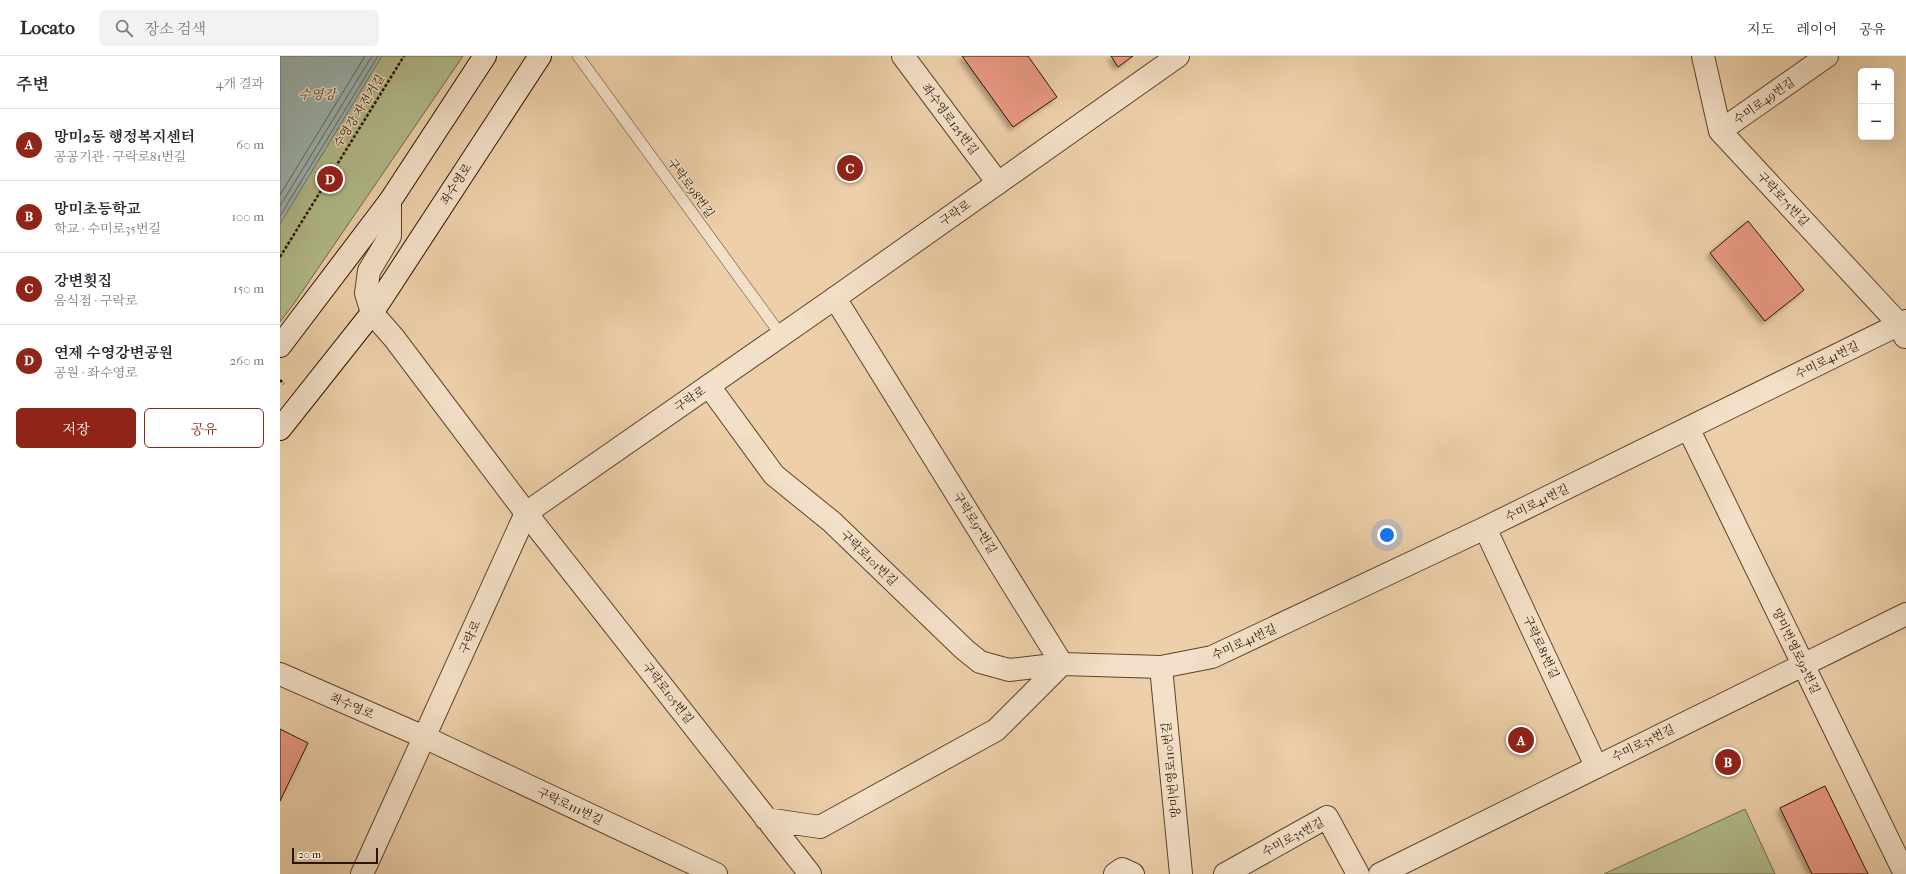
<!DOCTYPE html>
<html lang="ko">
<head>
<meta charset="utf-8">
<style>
  :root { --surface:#fff; --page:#f2f2f3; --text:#2b2b33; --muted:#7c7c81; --line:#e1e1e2; --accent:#8f2418 }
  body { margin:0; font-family:"IM FELL French Canon","Noto Serif KR",serif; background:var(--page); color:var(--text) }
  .controls { position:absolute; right:12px; top:12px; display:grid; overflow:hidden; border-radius:6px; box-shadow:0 4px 16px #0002 }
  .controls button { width:36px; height:36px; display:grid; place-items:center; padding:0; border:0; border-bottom:1px solid var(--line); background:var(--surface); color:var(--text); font:20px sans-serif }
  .scale { position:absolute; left:12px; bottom:10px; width:86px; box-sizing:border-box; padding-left:4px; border:2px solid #2b1400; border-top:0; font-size:11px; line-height:14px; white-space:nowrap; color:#2b1400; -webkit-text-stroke:3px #f3e0c8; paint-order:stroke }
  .you { position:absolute; left:1107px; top:479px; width:14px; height:14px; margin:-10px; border:3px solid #fff; border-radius:50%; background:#1a73e8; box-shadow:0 0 0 6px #1a73e833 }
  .badge { display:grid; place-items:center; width:26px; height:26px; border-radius:50%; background:var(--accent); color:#fff; font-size:13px; font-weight:700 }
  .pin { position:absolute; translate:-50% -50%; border:2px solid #fff; box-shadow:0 1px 4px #0006 }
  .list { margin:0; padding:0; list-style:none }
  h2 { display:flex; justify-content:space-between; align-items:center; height:52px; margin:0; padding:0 16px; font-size:17px }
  h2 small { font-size:13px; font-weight:400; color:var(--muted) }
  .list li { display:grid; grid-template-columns:26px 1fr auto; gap:12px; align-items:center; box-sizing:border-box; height:72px; padding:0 16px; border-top:1px solid var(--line) }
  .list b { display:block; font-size:15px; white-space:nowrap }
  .list p { margin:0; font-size:13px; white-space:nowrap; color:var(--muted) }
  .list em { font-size:13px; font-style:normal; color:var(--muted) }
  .actions { display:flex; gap:8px; padding:12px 16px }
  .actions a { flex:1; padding:9px 0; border:1px solid var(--accent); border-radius:6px; text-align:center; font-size:14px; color:var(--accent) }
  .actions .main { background:var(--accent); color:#fff }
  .icon { flex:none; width:22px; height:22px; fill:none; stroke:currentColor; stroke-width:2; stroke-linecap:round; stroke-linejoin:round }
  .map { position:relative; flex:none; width:1626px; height:818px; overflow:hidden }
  header { display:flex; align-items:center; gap:24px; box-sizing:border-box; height:56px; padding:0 20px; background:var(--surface); border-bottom:1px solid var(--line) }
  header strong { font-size:19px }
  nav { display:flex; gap:22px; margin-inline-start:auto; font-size:14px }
  .search { width:280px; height:36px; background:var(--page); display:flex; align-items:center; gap:10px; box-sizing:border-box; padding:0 14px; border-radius:6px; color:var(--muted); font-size:15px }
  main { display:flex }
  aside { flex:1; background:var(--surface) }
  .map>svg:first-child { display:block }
  .green { fill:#b2bc8d; stroke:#6e6846 }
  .water { fill:#9bb5b2; stroke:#6e756b }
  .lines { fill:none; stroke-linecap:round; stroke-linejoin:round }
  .shore { stroke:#636459; stroke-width:1 }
  .building { fill:#e89883; stroke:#2b1400; filter:url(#shadow) }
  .service-casing { stroke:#5c432a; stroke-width:12 }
  .minor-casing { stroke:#5c432a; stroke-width:24 }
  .tertiary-casing { stroke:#5c432a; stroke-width:24 }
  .secondary-casing { stroke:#2b1400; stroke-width:24 }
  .path { stroke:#2b1400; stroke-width:2.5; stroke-dasharray:3 2; stroke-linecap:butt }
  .service { stroke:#f3e0c8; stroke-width:11 }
  .minor { stroke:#f3e0c8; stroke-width:22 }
  .tertiary { stroke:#f3e0c8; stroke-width:22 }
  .secondary { stroke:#f3e0c8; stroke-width:22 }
  .labels { text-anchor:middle; stroke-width:3; stroke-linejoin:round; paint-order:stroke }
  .street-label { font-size:12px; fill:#2b1400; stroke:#f3e0c8 }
  .water-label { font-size:13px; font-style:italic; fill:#524c3e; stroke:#f3e0c8 }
</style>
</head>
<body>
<header>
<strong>Locato</strong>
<div class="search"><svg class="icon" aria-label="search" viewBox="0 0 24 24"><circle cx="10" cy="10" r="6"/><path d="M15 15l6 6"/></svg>장소 검색</div>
<nav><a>지도</a><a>레이어</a><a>공유</a></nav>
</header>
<main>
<aside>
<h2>주변<small>4개 결과</small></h2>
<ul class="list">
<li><span class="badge">A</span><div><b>망미2동 행정복지센터</b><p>공공기관 · 구락로81번길</p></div><em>60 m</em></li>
<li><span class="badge">B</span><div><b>망미초등학교</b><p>학교 · 수미로35번길</p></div><em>100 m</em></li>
<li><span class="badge">C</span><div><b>강변횟집</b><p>음식점 · 구락로</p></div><em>150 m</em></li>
<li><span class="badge">D</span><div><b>연제 수영강변공원</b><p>공원 · 좌수영로</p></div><em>260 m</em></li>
</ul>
<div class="actions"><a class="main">저장</a><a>공유</a></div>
</aside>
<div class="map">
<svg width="1626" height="818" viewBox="0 0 1626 818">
  <defs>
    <filter id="shadow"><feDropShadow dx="-3.5" dy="3.5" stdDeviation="2" flood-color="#0004"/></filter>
  </defs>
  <rect width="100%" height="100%" fill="#edd0aa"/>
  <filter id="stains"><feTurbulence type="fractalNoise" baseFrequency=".005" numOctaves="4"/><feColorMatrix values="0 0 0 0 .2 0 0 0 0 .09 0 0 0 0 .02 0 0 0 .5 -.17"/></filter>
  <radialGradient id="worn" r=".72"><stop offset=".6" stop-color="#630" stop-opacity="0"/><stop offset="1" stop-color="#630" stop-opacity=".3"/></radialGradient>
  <path class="green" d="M0,0H183L15,246L0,266Z
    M1465,753L1495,818H1324Z"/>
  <path class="water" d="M0,0H102L0,168Z"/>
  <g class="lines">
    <path class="shore" d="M0,139L85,0
      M0,150L92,0
      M0,160L98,0"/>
  </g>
  <path class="building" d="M682,0H748L777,41L733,71Z
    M831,0H853L838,11Z
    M1468,165L1524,234L1485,265L1430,197Z
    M0,673L28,687L0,745Z
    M1545,730L1588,818H1532L1500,752Z"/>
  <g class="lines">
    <defs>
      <path id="service" d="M298,0L501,279"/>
      <path id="minor" d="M623,0L718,127
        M1423,0L1440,75L1619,268L1625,281
        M1440,75L1547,0
        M110,145V180L89,215L86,237L92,257L114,282L246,457L530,818
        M555,242L782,608L881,611L932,601L1205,472L1626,265
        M429,330L494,419L552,466L684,593L700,606L729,614L782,608
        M1408,372L1625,818
        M1205,472L1316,710
        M881,611L901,818
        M0,618L144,681L436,818
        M486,763L540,771L716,674L782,608
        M835,818L842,813L853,818
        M945,818L1047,761L1078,818
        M1100,818L1626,558"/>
      <path id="tertiary" d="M82,818L246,457L555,242L898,0"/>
      <path id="secondary" d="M0,290L110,145L205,0
        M0,373L92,257L260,0"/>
    </defs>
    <use href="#service" class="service-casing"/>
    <use href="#minor" class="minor-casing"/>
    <use href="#tertiary" class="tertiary-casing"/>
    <use href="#secondary" class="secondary-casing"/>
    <path class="path" d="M0,201L124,0
      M0,324L4,328"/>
    <use href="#service" class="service"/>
    <use href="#minor" class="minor"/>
    <use href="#tertiary" class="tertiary"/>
    <use href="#secondary" class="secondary"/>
  </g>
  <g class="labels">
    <g class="street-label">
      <text transform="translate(1484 45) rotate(-35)" y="4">수미로49번길</text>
      <text transform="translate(79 55) rotate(-58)" y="4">수영강 자전거길</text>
      <text transform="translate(670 63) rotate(53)" y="4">좌수영로125번길</text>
      <text transform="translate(176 128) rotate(-57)" y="4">좌수영로</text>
      <text transform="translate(411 132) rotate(54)" y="4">구락로98번길</text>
      <text transform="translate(1503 143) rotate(47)" y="4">구락로75번길</text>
      <text transform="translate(675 157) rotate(-35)" y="4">구락로</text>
      <text transform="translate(1547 304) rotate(-26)" y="4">수미로41번길</text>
      <text transform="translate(410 343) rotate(-35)" y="4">구락로</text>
      <text transform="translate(1257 447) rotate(-26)" y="4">수미로41번길</text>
      <text transform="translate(695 467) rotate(58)" y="4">구락로97번길</text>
      <text transform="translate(589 502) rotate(44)" y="4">구락로101번길</text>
      <text transform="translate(190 581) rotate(-66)" y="4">구락로</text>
      <text transform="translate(964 586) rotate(-24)" y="4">수미로41번길</text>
      <text transform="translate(1261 591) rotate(65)" y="4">구락로81번길</text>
      <text transform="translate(1516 595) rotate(64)" y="4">망미번영로92번길</text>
      <text transform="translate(388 637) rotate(52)" y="4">구락로105번길</text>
      <text transform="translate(72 650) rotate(24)" y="4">좌수영로</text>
      <text transform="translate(1363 687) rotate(-26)" y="4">수미로35번길</text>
      <text transform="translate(891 714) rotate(-96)" y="4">망미번영로110번길</text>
      <text transform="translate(290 750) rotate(25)" y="4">구락로111번길</text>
      <text transform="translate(1013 781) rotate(-28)" y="4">수미로35번길</text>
    </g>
    <g class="water-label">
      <text x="37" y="43">수영강</text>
    </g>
  </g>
  <rect width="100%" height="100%" filter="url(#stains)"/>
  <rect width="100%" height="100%" fill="url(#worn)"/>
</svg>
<div class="controls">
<button>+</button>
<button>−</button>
</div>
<div class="scale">20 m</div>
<div class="you"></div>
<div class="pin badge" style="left:1241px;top:684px">A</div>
<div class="pin badge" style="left:1448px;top:706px">B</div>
<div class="pin badge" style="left:570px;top:112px">C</div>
<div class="pin badge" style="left:50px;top:123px">D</div>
</div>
</main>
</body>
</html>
